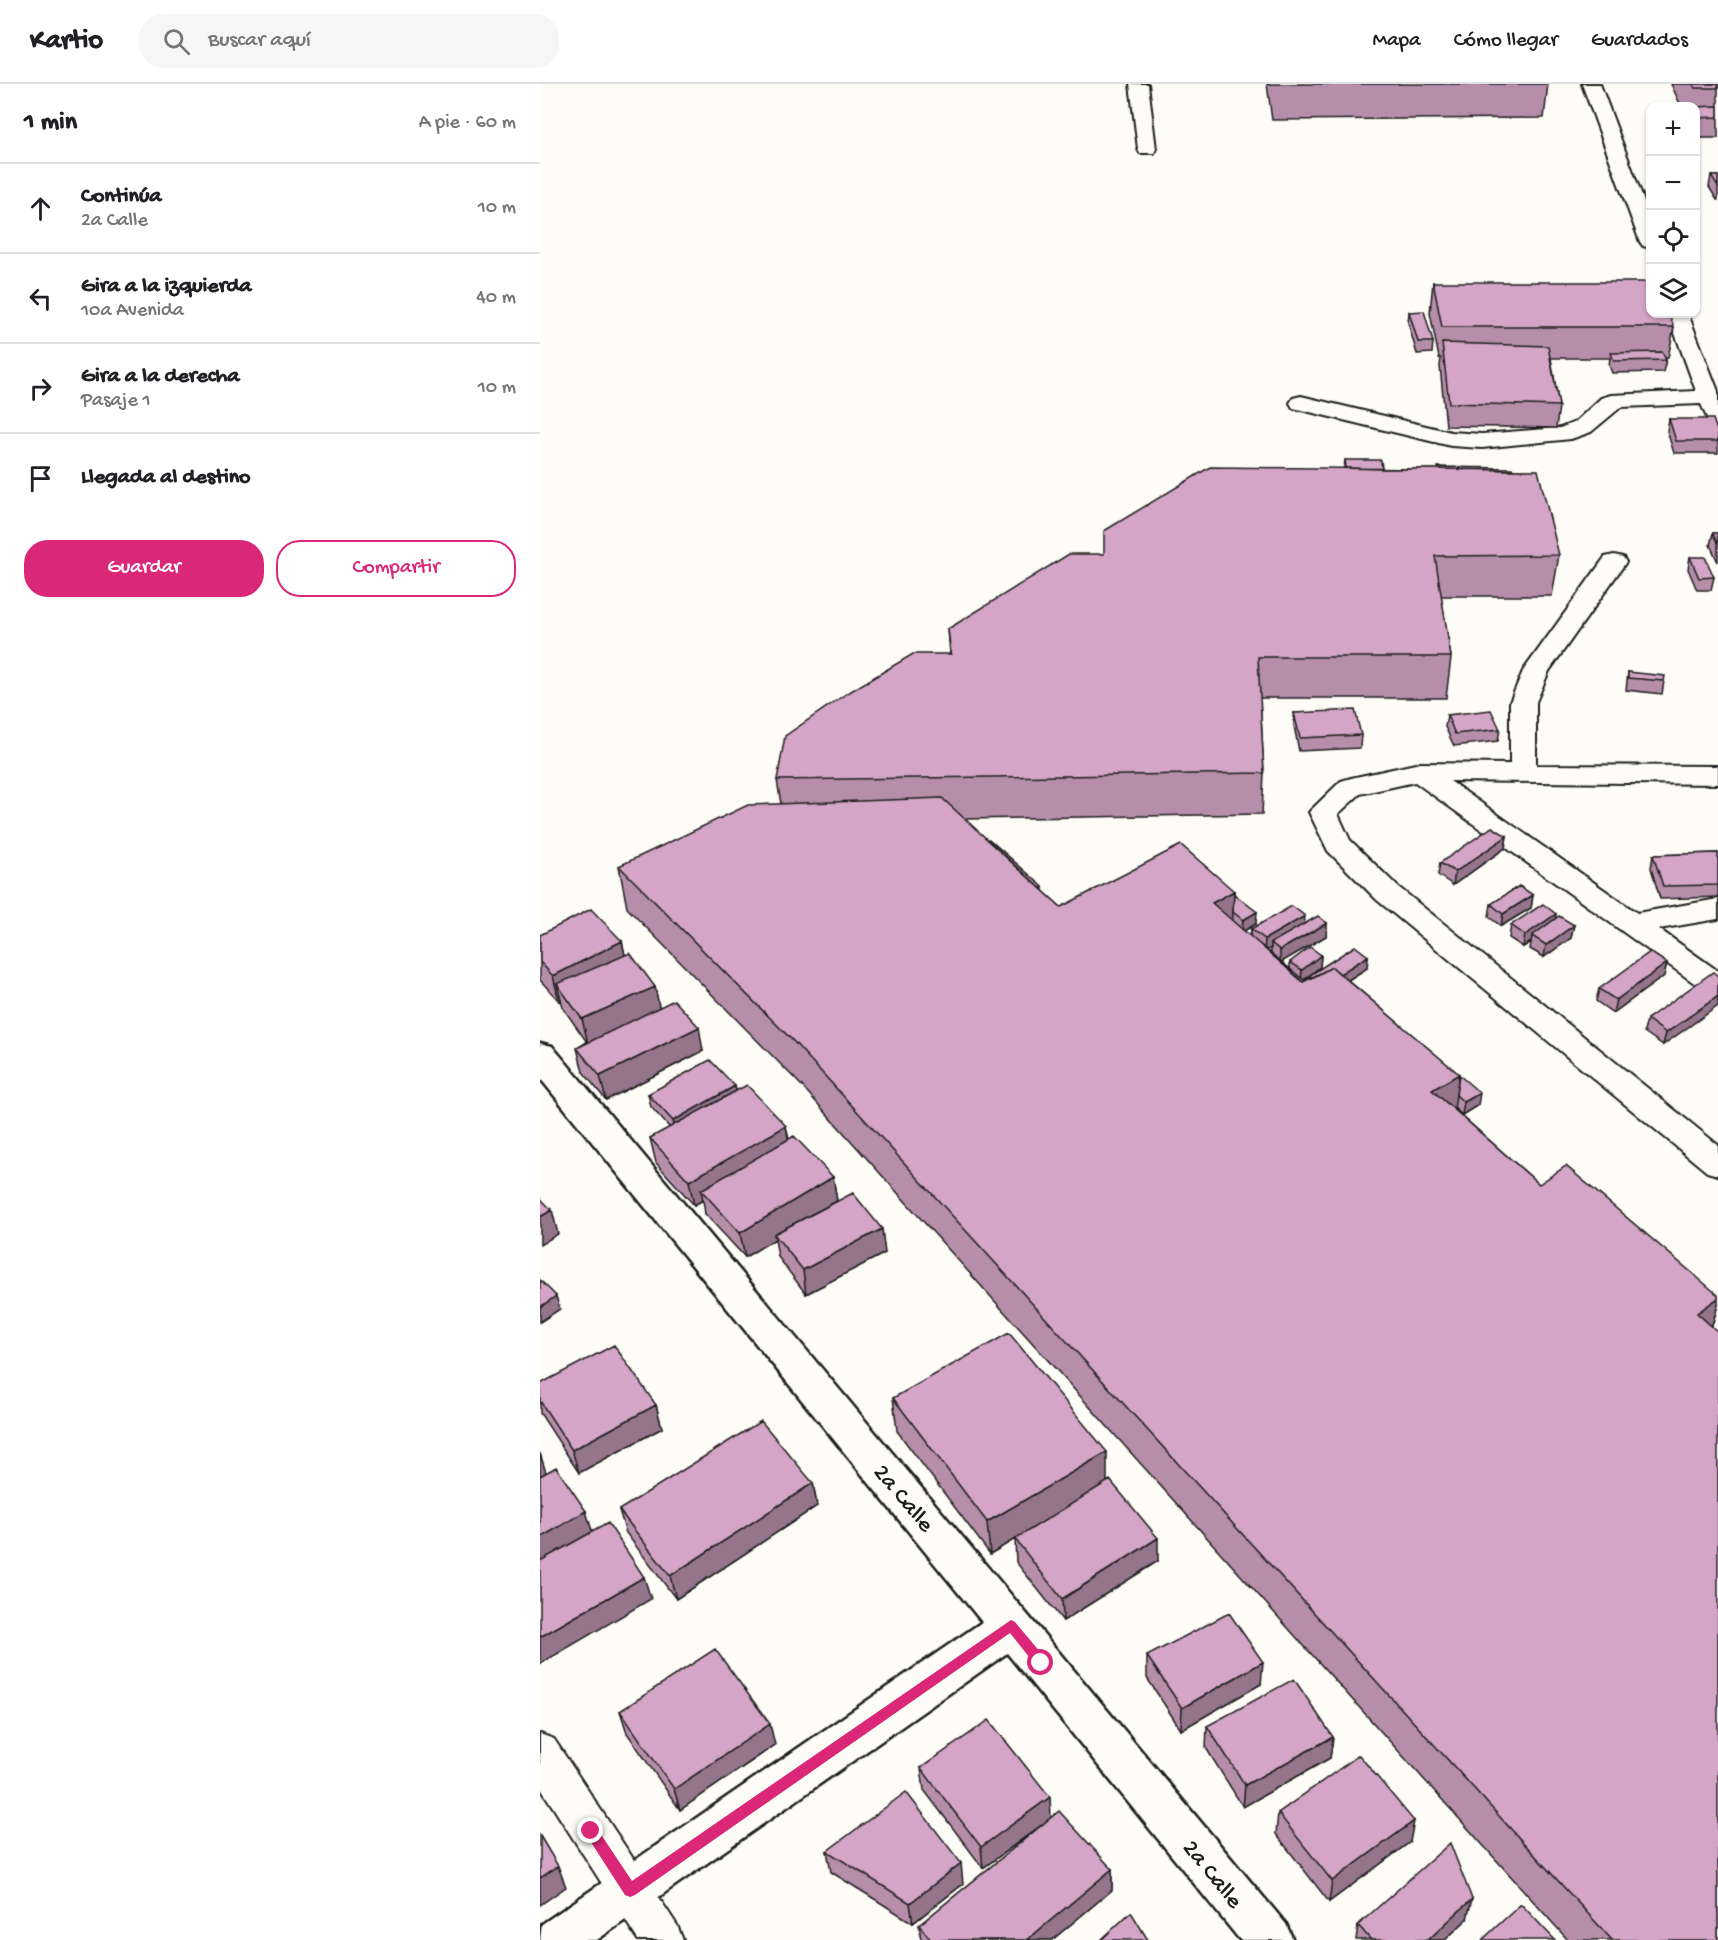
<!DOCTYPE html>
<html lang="es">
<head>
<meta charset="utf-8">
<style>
  :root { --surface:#fff; --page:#f6f6f6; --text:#202124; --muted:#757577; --line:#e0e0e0; --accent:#db2777 }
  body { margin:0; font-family:"Gochi Hand",sans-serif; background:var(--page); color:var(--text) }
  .controls { position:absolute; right:18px; top:18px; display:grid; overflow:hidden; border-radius:12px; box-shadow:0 2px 4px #0004 }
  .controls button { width:54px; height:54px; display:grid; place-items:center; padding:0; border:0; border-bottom:2px solid var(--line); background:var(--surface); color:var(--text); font:30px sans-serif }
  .stop { position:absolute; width:18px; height:18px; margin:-14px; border:4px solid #db2777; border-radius:50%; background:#fff }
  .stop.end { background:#db2777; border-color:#fff; box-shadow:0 2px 6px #0008 }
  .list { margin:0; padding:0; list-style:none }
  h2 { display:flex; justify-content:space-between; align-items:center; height:78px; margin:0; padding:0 24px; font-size:26px }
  h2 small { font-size:20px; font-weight:400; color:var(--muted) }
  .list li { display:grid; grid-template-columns:39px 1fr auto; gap:18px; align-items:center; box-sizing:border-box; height:90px; padding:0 24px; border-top:2px solid var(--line) }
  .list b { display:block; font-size:22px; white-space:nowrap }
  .list p { margin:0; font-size:20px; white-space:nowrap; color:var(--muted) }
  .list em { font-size:20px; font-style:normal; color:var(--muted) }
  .actions { display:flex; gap:12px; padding:18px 24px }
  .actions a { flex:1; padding:14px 0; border:2px solid var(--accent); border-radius:24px; text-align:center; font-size:21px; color:var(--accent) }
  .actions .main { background:var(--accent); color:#fff }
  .icon { flex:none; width:33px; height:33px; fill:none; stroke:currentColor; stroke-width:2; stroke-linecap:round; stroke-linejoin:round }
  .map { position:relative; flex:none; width:1178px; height:1856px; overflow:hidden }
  header { display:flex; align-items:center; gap:36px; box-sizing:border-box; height:84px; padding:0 30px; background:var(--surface); border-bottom:2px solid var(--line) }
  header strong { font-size:28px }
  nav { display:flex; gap:33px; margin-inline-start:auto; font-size:21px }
  .search { width:420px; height:54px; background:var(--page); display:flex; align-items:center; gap:15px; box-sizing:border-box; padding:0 21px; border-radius:24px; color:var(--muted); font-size:22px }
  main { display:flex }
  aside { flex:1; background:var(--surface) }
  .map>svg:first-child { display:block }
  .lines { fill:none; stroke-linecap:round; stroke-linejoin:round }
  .service-casing { stroke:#1c1c1c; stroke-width:4 }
  .minor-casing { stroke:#1c1c1c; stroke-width:5 }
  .service { fill:#fdfcf7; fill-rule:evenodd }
  .minor { fill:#fdfcf7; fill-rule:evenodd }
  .wall { fill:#b68eaa; stroke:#1c1c1c; stroke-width:1.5; fill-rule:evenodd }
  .shaded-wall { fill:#94748b; stroke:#1c1c1c; stroke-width:1.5 }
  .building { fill:#d4a5c6; stroke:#1c1c1c; stroke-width:1.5 }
  .route { fill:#db2777 }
  .labels { text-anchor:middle; stroke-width:5; stroke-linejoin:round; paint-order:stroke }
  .near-street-label { font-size:24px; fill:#1c1c1c; stroke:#fdfcf7 }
</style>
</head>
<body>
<header>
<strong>Kartio</strong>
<div class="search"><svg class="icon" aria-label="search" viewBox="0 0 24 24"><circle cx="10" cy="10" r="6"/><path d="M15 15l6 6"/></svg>Buscar aquí</div>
<nav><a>Mapa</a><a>Cómo llegar</a><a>Guardados</a></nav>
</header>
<main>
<aside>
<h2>1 min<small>A pie · 60 m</small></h2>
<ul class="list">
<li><svg class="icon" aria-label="ahead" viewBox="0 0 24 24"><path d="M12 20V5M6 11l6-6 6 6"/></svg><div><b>Continúa</b><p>2a Calle</p></div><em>10 m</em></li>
<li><svg class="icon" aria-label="left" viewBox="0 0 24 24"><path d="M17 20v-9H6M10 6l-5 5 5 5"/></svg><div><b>Gira a la izquierda</b><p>10a Avenida</p></div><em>40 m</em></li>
<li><svg class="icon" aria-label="right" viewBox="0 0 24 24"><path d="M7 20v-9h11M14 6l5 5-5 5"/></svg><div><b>Gira a la derecha</b><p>Pasaje 1</p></div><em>10 m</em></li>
<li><svg class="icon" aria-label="arrive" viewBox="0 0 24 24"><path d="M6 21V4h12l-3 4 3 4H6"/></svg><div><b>Llegada al destino</b></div></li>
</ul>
<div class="actions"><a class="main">Guardar</a><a>Compartir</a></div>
</aside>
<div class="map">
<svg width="1178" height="1856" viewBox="0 0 1178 1856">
  <rect width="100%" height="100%" fill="#fdfcf7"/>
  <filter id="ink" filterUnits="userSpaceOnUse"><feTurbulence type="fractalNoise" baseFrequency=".0167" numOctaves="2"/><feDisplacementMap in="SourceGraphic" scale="12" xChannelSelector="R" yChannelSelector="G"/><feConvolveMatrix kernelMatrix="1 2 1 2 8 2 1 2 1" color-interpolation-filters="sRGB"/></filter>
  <g filter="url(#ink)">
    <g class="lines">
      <defs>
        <path id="service" d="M590,0H608L616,65L614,69H600L598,65Z
          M1042,0H1060L1110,133V164L1103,162L1100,158Z
          M1128,230H1148L1178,307V343L1170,341L1161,320L1081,323L1051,348L1031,355L942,364L911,362L753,324L750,319L753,314L761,312L911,348L942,350L1020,344L1035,338L1061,314L1071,311L1156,307Z
          M1074,471L1083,473L1086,478L1009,587L996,618V681L1178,682V700L910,697L1097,829L1178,815V835L1119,845L1178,887V912L1168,909L875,698L820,710L798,730L810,756L857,802L1178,1061V1091L1167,1088L837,816L788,767L769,728L801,697L811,694L880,679L970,680V618L983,587L1065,473Z
          M0,1650L14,1655L137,1841L143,1856H98L0,1703Z"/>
        <path id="minor" d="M0,959L12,962L746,1840L753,1856H700L467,1569L57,1856H0L2,1840L442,1538L0,994Z"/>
      </defs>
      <use href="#service" class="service-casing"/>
      <use href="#minor" class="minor-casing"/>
      <use href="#service" class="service"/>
      <use href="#minor" class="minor"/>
    </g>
    <path class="wall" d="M727,0H1008L1004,34L732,36Z
      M1131,0H1178V54H1155V22H1141Z
      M1171,92H1178V116H1177L1169,103Z
      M893,198L1134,243L1128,274H1125L1126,276L1123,288L1072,289L1069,281L1070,274H1011L1019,322L1016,344L906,342L900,282L901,274H899L890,229Z
      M869,228L893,258L892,269L877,270L868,239Z
      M1129,335L1178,349V369H1134L1127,347Z
      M805,376L842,385L973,386L1019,471L1012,512H901L911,573L906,614H720L724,689L722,730L424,735L447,756L503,803V807L521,823L694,807V810L716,840L704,847L710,853L711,845L764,840L787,839L786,852L741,878L750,885V878L781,871L780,883L772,890L828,872L827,884L808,896L919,991L938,1021L922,1031L914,1024V1025L999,1100L1178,1221L1172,1242L1178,1856H1028L260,1000L87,824L79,782L241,720L237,696L410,570L408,545L564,470L804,384ZM731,864V870L727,866ZM769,892V895L765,897L764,896Z
      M1173,449H1178V478L1170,461Z
      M1150,473L1174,493L1171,506H1157L1148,485Z
      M1088,588L1124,597L1122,610L1086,606Z
      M754,629L821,651L820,664L759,667L754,642Z
      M907,631L960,645L958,657L914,662L905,643Z
      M967,752L965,764L913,801L898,791L900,779Z
      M1178,769V813L1120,815L1111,784L1113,771Z
      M993,811L991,824L961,842L949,833L951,820Z
      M1015,835L1031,854L1004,873L990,865L991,858L983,863L969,854L971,841Z
      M0,851L82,857L85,871L115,903L119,923L163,967L66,1016L43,988L37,964L47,958L23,924L21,916L19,917L0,896Z
      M1124,892L1073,929L1056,917L1059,905Z
      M1178,892L1123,961L1104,948L1107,935Z
      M195,1002L196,1007L246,1042L249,1056L293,1093L297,1117L345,1169L266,1210L238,1173L235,1155L205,1173L165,1130L163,1116L154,1121L116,1079L110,1054L130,1044L111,1023L108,1010Z
      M0,1300L116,1321L122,1344L39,1389L0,1329Z
      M353,1314L567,1398L618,1477L523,1537L476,1478L475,1455L450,1470L357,1347Z
      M273,1399L277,1422L136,1515L86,1449L79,1426Z
      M607,1572L721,1600L641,1646L607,1594Z
      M80,1627L235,1661L140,1726L87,1649Z
      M667,1642L793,1653L790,1674L703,1723L666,1664Z
      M381,1684L511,1733L572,1785V1806L512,1856H381L379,1841L505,1739L443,1784L384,1706Z
      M738,1729L870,1758L789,1818L736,1750Z
      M287,1767L423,1800L373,1839L291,1788Z
      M927,1835L905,1856H816L818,1841Z"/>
    <path class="shaded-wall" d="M967,752L965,764L913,801L915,788Z
      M694,807L692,849L672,819Z
      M993,811L991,824L961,842L963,830Z
      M717,828L716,840L702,848L703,836Z
      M1016,830L1014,843L992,852L991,858L983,863L985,851Z
      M765,832L764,845L731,859V864L724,868L725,855Z
      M787,839L786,852L740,879V866Z
      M1034,841L1031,854L1004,873L1006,861Z
      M82,857L87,881L17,900L21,916L19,917L13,892Z
      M781,871L780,883L761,898L762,886Z
      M828,872L827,884L791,907L782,901Z
      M1127,879L1124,892L1073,929L1076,916Z
      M115,903L120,927L48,959L42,935Z
      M1178,912V922L1123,961L1126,949Z
      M159,943L163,967L66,1016L60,992Z
      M919,990L913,1032L892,1006Z
      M195,1002L198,1015L136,1050L133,1037Z
      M940,1009L938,1021L922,1031L924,1018Z
      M246,1042L250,1066L161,1106L163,1116L154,1121L149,1097Z
      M293,1093L297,1117L234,1150L235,1155L205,1173L200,1149Z
      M12,1126L18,1150L0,1161V1133Z
      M342,1145L345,1169L266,1210L263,1186Z
      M16,1212L20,1225L0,1238V1223Z
      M1178,1214V1221L1168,1254L1157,1229Z
      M116,1321L122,1344L39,1389L32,1366Z
      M567,1368V1400L450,1470L447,1438Z
      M0,1369L7,1392L0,1396Z
      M273,1399L277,1422L136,1515L130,1492Z
      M46,1427L53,1450L0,1481V1454Z
      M618,1454V1477L523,1537L522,1515Z
      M104,1493L111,1515L0,1580V1553Z
      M723,1578L721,1600L641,1646L642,1624Z
      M230,1640L235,1661L140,1726L134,1705Z
      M793,1653L790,1674L703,1723L705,1701Z
      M510,1713L511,1734L443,1784L441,1763Z
      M874,1737L870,1758L789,1818L792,1797Z
      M421,1779L423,1800L373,1839L370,1819Z
      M18,1782L26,1803L0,1821V1794Z
      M572,1785V1806L512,1856H487Z
      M932,1815L927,1835L905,1856H888Z"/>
    <path class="building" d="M1153,0H1178V4H1155Z
      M1178,22V33L1155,34V23Z
      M1171,92H1178V103Z
      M893,198H1110V230H1129L1134,243H902Z
      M884,227L893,258H878L869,228Z
      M902,259L1008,262L1019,322L909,319Z
      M1122,268L1126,276L1074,277L1071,269Z
      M1129,335H1173L1178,349V357H1136Z
      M805,376H841L842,385L806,384Z
      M670,383L998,386L1019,471L895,472L911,573H718L724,689L237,696L245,652L306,610L373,570H411L408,545L529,470H564V447Z
      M898,383L972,384L973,386L899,385Z
      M1173,449H1178V461Z
      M1150,473H1165L1174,493L1159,494Z
      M1088,588L1125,592L1124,597L1088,594Z
      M815,626L821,651L760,654L754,629Z
      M951,626L960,645L915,650L907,631Z
      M402,714L521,823L641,761L694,807L672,819L763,898L792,883L919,990L892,1006L999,1100L1026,1082L1178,1211V1214L1157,1229L1178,1248V1856H1072L254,958L79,782L208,721Z
      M952,743L967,752L915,788L900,779Z
      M449,755L503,803L500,804L447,756Z
      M1178,769V801L1123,802L1113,771Z
      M979,802L993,811L963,830L951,820Z
      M694,810L717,828L703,836L693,828Z
      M1003,820L1016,830L985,851L971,841Z
      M752,822L765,832L725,855L711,845Z
      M51,825L82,857L13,892L0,878V851Z
      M778,832L787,839L740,866L731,859Z
      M1019,832L1034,841L1006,861L992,852Z
      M718,859L765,897L763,898Z
      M815,862L828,872L800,890L792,883L772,894L770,891Z
      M770,863L781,871L762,886L750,878Z
      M1110,868L1127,879L1076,916L1059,905Z
      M90,869L115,903L42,935L17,900Z
      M1173,888L1178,892V912L1126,949L1107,935Z
      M134,916L159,943L60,992L37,964Z
      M170,976L195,1002L133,1037L108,1010Z
      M919,991L940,1009L924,1018L916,1011Z
      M207,1001L246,1042L149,1097L110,1054Z
      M254,1052L293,1093L200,1149L161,1106Z
      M313,1109L342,1145L263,1186L234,1150Z
      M0,1114L12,1126L0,1133Z
      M0,1196L16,1212L0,1223Z
      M469,1249L567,1368L447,1438L353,1314Z
      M74,1261L116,1321L32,1366L0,1317V1300Z
      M221,1337L273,1399L130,1492L79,1426Z
      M16,1383L46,1427L0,1454V1392Z
      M570,1396L618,1454L522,1515L475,1455Z
      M68,1439L104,1493L0,1553V1477Z
      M689,1529L723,1578L642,1624L607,1572Z
      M175,1565L230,1640L134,1705L80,1627Z
      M754,1595L793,1653L705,1701L667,1642Z
      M449,1636L510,1713L441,1763L381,1684Z
      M819,1671L874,1737L792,1797L738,1729Z
      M366,1708L421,1779L370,1819L287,1767Z
      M519,1727L572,1785L487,1856H391L379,1841Z
      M0,1752L18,1782L0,1794Z
      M910,1759L932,1815L888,1856H831L818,1841Z
      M981,1820L1015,1856H942Z
      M591,1828L608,1856H561Z"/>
  </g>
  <path class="route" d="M471,1536L475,1538L506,1575L508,1579L506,1583H497L470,1549L95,1811L90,1813L85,1811L47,1752L45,1747L47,1743L51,1741L56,1743L92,1797Z"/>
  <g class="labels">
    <g class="near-street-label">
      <text transform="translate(365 1413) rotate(50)" y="8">2a Calle</text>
      <text transform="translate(674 1789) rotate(51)" y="8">2a Calle</text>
    </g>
  </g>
</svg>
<div class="controls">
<button>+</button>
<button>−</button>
<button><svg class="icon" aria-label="locate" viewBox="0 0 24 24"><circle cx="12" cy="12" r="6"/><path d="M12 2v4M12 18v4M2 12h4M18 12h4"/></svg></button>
<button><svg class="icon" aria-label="layers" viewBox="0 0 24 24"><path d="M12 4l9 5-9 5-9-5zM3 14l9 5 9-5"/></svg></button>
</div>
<div class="stop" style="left:501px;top:1579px"></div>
<div class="stop end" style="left:51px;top:1747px"></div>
</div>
</main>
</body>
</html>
